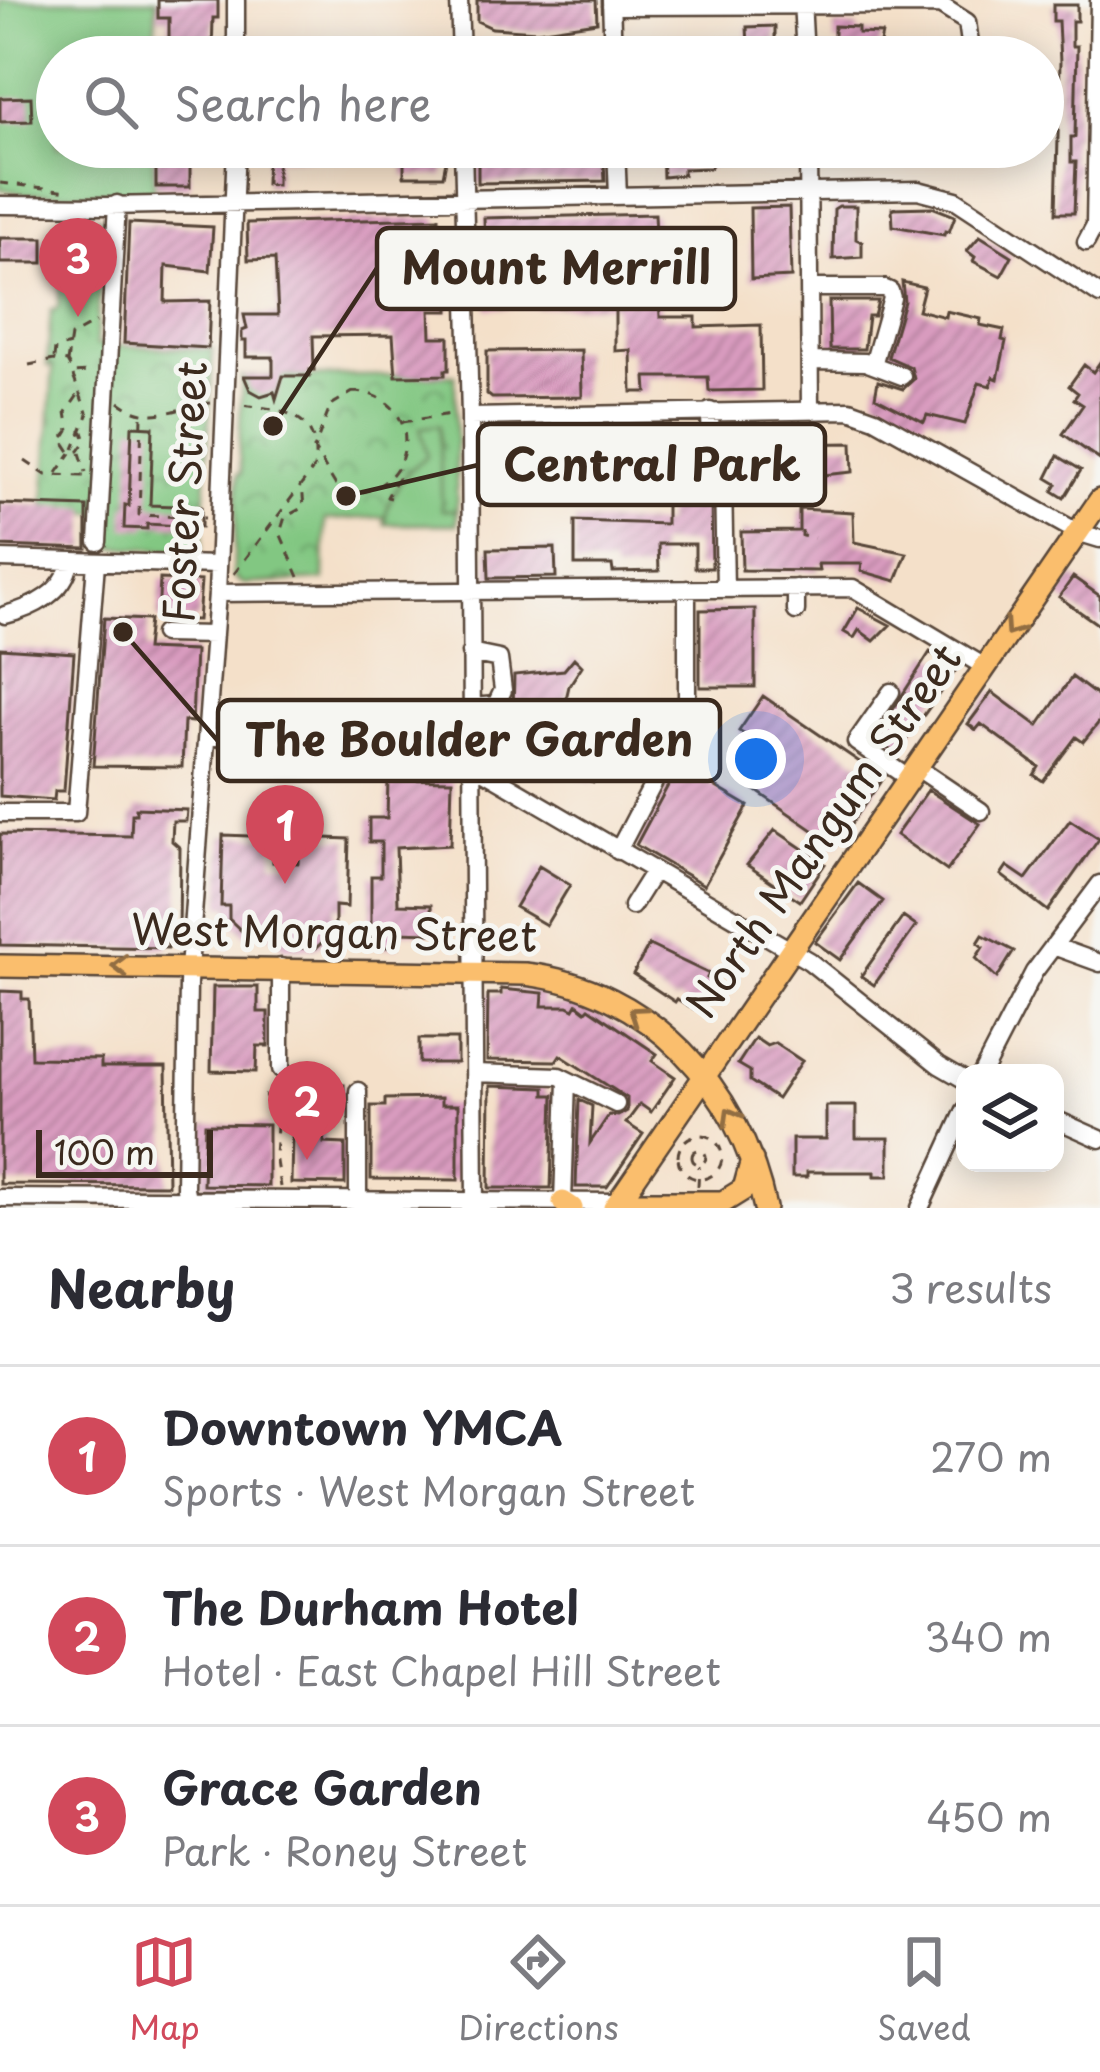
<!DOCTYPE html>
<html lang="en">
<head>
<meta charset="utf-8">
<style>
  :root { --surface:#fff; --page:#f2f2f3; --text:#2b2b33; --muted:#7c7c81; --line:#e1e1e2; --accent:#d1495b }
  body { margin:0; font-family:"Playpen Sans",sans-serif; background:var(--page); color:var(--text) }
  .controls { position:absolute; right:36px; bottom:36px; display:grid; overflow:hidden; border-radius:24px; box-shadow:0 6px 30px #0003 }
  .controls button { width:108px; height:108px; display:grid; place-items:center; padding:0; border:0; border-bottom:3px solid var(--line); background:var(--surface); color:var(--text); font:60px sans-serif }
  .scale { position:absolute; left:36px; bottom:30px; width:177px; box-sizing:border-box; padding-left:12px; border:6px solid #3b2a1e; border-top:0; font-size:33px; line-height:42px; white-space:nowrap; color:#3b2a1e; -webkit-text-stroke:9px #f6f6f2; paint-order:stroke }
  .you { position:absolute; left:756px; top:759px; width:42px; height:42px; margin:-30px; border:9px solid #fff; border-radius:50%; background:#1a73e8; box-shadow:0 0 0 18px #1a73e833 }
  .badge { display:grid; place-items:center; width:78px; height:78px; border-radius:50%; background:var(--accent); color:#fff; font-size:39px; font-weight:700 }
  .pin { position:absolute; translate:-50% -99px; filter:drop-shadow(0 3px 6px #0008) }
  .pin::after { content:''; position:absolute; top:63px; width:42px; height:36px; background:inherit; clip-path:polygon(0 0,100% 0,50% 100%) }
  .list { margin:0; padding:0; list-style:none }
  h2 { display:flex; justify-content:space-between; align-items:center; height:156px; margin:0; padding:0 48px; font-size:51px }
  h2 small { font-size:39px; font-weight:400; color:var(--muted) }
  .list li { display:grid; grid-template-columns:78px 1fr auto; gap:36px; align-items:center; box-sizing:border-box; height:180px; padding:0 48px; border-top:3px solid var(--line) }
  .list b { display:block; font-size:45px; white-space:nowrap }
  .list p { margin:0; font-size:39px; white-space:nowrap; color:var(--muted) }
  .list em { font-size:39px; font-style:normal; color:var(--muted) }
  .icon { flex:none; width:66px; height:66px; fill:none; stroke:currentColor; stroke-width:2; stroke-linecap:round; stroke-linejoin:round }
  .map { position:relative; flex:none; width:1100px; height:1208px; overflow:hidden }
  .search { position:absolute; background:var(--surface); box-shadow:0 6px 30px #0003; left:36px; right:36px; top:36px; height:132px; display:flex; align-items:center; gap:30px; box-sizing:border-box; padding:0 42px; border-radius:66px; color:var(--muted); font-size:45px }
  .sheet { height:696px; background:var(--surface) }
  nav { display:flex; justify-content:space-around; align-items:center; box-sizing:border-box; height:168px; border-top:3px solid var(--line); background:var(--surface); font-size:33px; color:var(--muted) }
  nav a { display:grid; justify-items:center; gap:6px }
  nav .on { color:var(--accent) }
  .map>svg:first-child { display:block }
  .park { fill:url(#park-crowns); stroke:#5e7850; stroke-width:3 }
  .garden { fill:#82c782; stroke:#5e7850; stroke-width:3 }
  .building { fill:url(#building-hatch) }
  .lines { fill:none; stroke-linecap:round; stroke-linejoin:round }
  .minor-casing { stroke:#574538; stroke-width:21 }
  .major-casing { stroke:#574538; stroke-width:26 }
  .path { stroke:#574538; stroke-width:3; stroke-dasharray:9 9; stroke-linecap:butt }
  .minor { stroke:#fff; stroke-width:16 }
  .major { stroke:#fabe6d; stroke-width:21 }
  .oneway { stroke:#916d42 }
  .labels { text-anchor:middle; stroke-width:10; stroke-linejoin:round; paint-order:stroke }
  .street-label { font-size:42px; fill:#3b2a1e; stroke:#f6f6f2 }
  .leader { fill:none; stroke:#3b2a1e; stroke-width:4.5 }
  .callout-dot { fill:#3b2a1e; stroke:#f6f6f2; stroke-width:4.5 }
  .callout { fill:#f6f6f2; stroke:#3b2a1e; stroke-width:4.5 }
  .callout-label { font-size:45px; text-anchor:middle; font-weight:bold; fill:#3b2a1e }
</style>
</head>
<body>
<div class="map">
<svg width="1100" height="1208" viewBox="0 0 1100 1208">
  <defs>
    <pattern id="park-crowns" width="20" height="18" patternUnits="userSpaceOnUse" patternTransform="scale(3)"><rect width="20" height="18" fill="#82c782"/><path d="M2 6a3 3 0 1 1 6 0M12 15a3 3 0 1 1 6 0" fill="none" stroke="#6ca26a"/></pattern>
    <pattern id="building-hatch" width="6" height="6" patternUnits="userSpaceOnUse" patternTransform="scale(3)"><rect width="6" height="6" fill="#d99bbf"/><path d="M-1 1l2-2M0 6l6-6M5 7l2-2" fill="none" stroke="#b17f9b"/></pattern>
  </defs>
  <rect width="100%" height="100%" fill="#f6f6f2"/>
  <filter id="ink" filterUnits="userSpaceOnUse"><feTurbulence type="fractalNoise" baseFrequency=".00833" numOctaves="2"/><feDisplacementMap in="SourceGraphic" scale="24" xChannelSelector="R" yChannelSelector="G"/><feConvolveMatrix kernelMatrix="1 2 1 2 8 2 1 2 1" color-interpolation-filters="sRGB"/></filter>
  <filter id="wash" filterUnits="userSpaceOnUse"><feTurbulence type="fractalNoise" baseFrequency=".004" numOctaves="4" result="noise"/><feDisplacementMap in="SourceGraphic" scale="48" xChannelSelector="R" yChannelSelector="G"/><feGaussianBlur stdDeviation="2.7" result="paint"/><feColorMatrix in="noise" values="0 0 0 0 0 0 0 0 0 0 0 0 0 0 0 0 0 1.4 0 .05"/><feComposite in="paint" operator="in"/></filter>
  <g filter="url(#wash)">
    <rect width="100%" height="100%" fill="#f4e0c9"/>
    <path class="park" d="M103,218L96,345L213,350L202,551L96,546L98,513L44,511L53,367L47,366L51,310L58,309L62,264L75,263L58,243V220Z
      M455,375L457,524H385L384,517L325,520L324,580L244,584L233,577L238,474H241L239,453L242,377Z"/>
    <path class="garden" d="M0,0H156L155,57H57V147H154L153,192L27,194L0,189Z
      M439,425L442,510H456L457,524H385C386,496 407,469 427,456L420,428Z"/>
    <g id="blocks">
      <path class="building" d="M158,0H218V18H213L212,57H169V18H158Z
        M477,0H596L597,22L537,31L492,28L477,21Z
        M1053,5H1077V21H1072V46H1077L1075,137H1071V162H1076L1074,213H1056L1060,62L1058,21H1053Z
        M775,26V57H754V45H748L747,27Z
        M834,26L858,27V33L882,34L877,57H841V42H834Z
        M31,97L32,121L0,122V98Z
        M156,147H190V187H156Z
        M267,147H311V158H277V185L266,184Z
        M484,147H603L605,181L478,183V150Z
        M662,147H712L713,163L710,168L683,169V175L663,177Z
        M447,156L443,176H404V158Z
        M839,206H856V239L862,242V257L833,259L834,209Z
        M789,207L791,277L751,279L750,208Z
        M932,207L955,216L949,232L945,231L944,235L893,226L892,208Z
        M655,214L660,317H696V327L761,325L762,390L709,391L708,377H646L647,392H632L631,350L615,351V305L487,309L484,218Z
        M438,218V236H430L431,270L449,269V311H430L431,337H449V370H445V375L396,376L393,335L313,336L314,370H310V376H283L276,399L274,392L261,396L250,390L244,376H273V357H246V341H242V331L247,329L244,315H278L275,259L248,260L247,223Z
        M129,223L213,227L210,271L166,266L165,302L210,301L208,348L124,343Z
        M980,236L1012,256L1001,276L973,261L975,257L967,251Z
        M0,238H43V263H0Z
        M902,282L924,287L918,310L945,317L946,311L981,319L980,325L1004,330L1002,340L1006,341L998,379L993,377L991,386L979,383L965,424L927,415L924,422L875,397L878,381L903,389L914,379L911,367L888,357L904,301Z
        M829,301H878L874,316H868L864,349H830Z
        M581,350L582,397L492,398L487,394V351Z
        M1100,362V460L1063,434L1083,405L1074,399L1078,393L1069,386L1084,365L1093,372Z
        M132,426L153,427L150,505L201,507V527L147,524V529L124,528L125,505L129,506Z
        M752,431H786V444L852,443L853,472L813,476V472H796V459L752,460Z
        M692,432L694,495H711L712,568H695V544H658L659,571L613,572L612,565H575V521L666,524V488L607,490L605,434Z
        M1058,456L1081,470L1064,498L1053,491L1057,484L1047,478Z
        M0,504L87,507V549L0,546Z
        M799,509L853,512L854,542L907,553L896,581L861,571L862,564H818L819,571L742,570L741,532L799,531Z
        M555,548L556,577L489,578L488,549Z
        M1073,577L1100,596V626L1059,597Z
        M160,579L201,581L198,620L158,619Z
        M858,608L890,625L874,641L859,630L854,638L844,632Z
        M755,609V687H700V610Z
        M104,618L149,620L146,649L195,651L192,722L184,721L182,767L93,766Z
        M0,648L74,653L64,791H55L54,800L0,796Z
        M930,652L956,670L896,754L874,739Z
        M574,658L582,666L569,686L566,699L569,700V711H619V721H624V745H619V757H604L593,782L578,777L566,763L554,739L550,713H513L514,675L564,670Z
        M1072,677L1100,698V721L1083,742L1076,737L1043,781L1034,775L1039,767L981,724L976,730L968,724L992,692L1038,726Z
        M763,696L883,778L836,846L735,776L758,744L739,731Z
        M679,765L748,806L704,885L636,845Z
        M388,779L452,780L450,845L396,848L398,904L431,905L432,933L398,932V947H371V876H381V842H369V818H387Z
        M928,790L980,824L947,871L896,835Z
        M136,808L187,810L186,821H173L172,841L180,848L179,934L168,936V948L0,945V834L131,836L132,814H136Z
        M1070,820L1099,839L1048,911L1001,875L1007,866L1026,879Z
        M775,830L825,864L800,901L747,865Z
        M223,835L274,837L273,862L298,863L299,837L349,839L347,907L335,906V930L316,948H285L271,935H246L229,919V906H221Z
        M539,866L570,885L546,925L515,907Z
        M858,883L883,901L840,960L815,942Z
        M903,917L916,926L874,985L861,976Z
        M983,935L1014,951L997,978L976,958L983,947L978,943Z
        M649,945L709,974L707,978L718,984L701,1006L697,1004L694,1009L677,999L675,1002L633,974Z
        M213,987H258V1012H268V1046H257L256,1072L211,1071Z
        M501,989L543,993L542,1006H568L574,1009L577,1004L586,1011L589,1008L657,1054L652,1061L675,1077L651,1112L640,1104L626,1123L643,1134L607,1187H576L579,1100L592,1106L590,1143L609,1115L618,1116L627,1111V1098L560,1055L556,1061L487,1060L488,994H501Z
        M0,991L22,992V999H29L31,1058L101,1059V1067H166L168,1185L0,1184Z
        M755,1038L767,1046L775,1043L802,1061L777,1099L750,1081V1071L738,1064Z
        M419,1039H457V1063H419Z
        M293,1084L344,1085L343,1111H325L324,1143L345,1144V1184L291,1183Z
        M490,1086L545,1088V1095H554L551,1188H489Z
        M441,1098V1105H458V1180L371,1179V1106H385V1099Z
        M826,1106H856V1138H889V1176H875V1172H807V1177H792V1139H826Z
        M205,1124L268,1125V1186L203,1185Z"/>
    </g>
  </g>
  <g filter="url(#ink)">
    <use href="#blocks" fill-opacity="0" stroke="#574538" stroke-width="3"/>
    <g class="lines">
      <defs>
        <path id="minor" d="M459,0L461,57
          M611,0L613,57
          M802,0L805,57
          M611,6L940,5L967,22L972,57
          M236,57V0
          M463,147L470,417L475,1208
          M616,147L618,196
          M808,147L810,409
          M0,205L107,206L918,190L956,200L1100,295
          M1086,242L1095,225L1099,0
          M810,288H883L890,291L892,298L873,365
          M810,361L865,362L902,376
          M710,411L711,454L723,479L725,589
          M470,417L850,410L875,419L1077,532L1100,539
          M98,542L117,204
          M0,559L218,565
          M796,588V611
          M217,593L853,588L985,667
          M5,615C33,608 65,592 70,562
          M163,634L214,635
          M470,653L499,659L503,690L496,705L471,707
          M891,692L856,742L908,778
          M207,736L445,754L472,764L809,961L939,1065L965,1080
          M916,767L981,811
          M0,813H76L96,563
          M618,851L687,719V589
          M632,906L654,871
          M1053,946L1100,963
          M281,1069V967
          M475,1073L559,1076L616,1104
          M982,1073L1034,972L1100,884
          M1055,1119L1100,1139
          M0,1198L618,1202
          M563,1202L567,1080
          M189,1208L185,1188L188,983L217,593L236,147
          M358,1208V1091
          M920,1208L965,1110"/>
        <path id="major" d="M0,966L525,974C649,988 740,1088 765,1208
          M563,1202L572,1208
          M618,1202H723L744,1189L752,1160
          M614,1208L1100,500"/>
      </defs>
      <use href="#minor" class="minor-casing"/>
      <use href="#major" class="major-casing"/>
      <path class="path" d="M0,183L70,191
        M439,216V255L449,256
        M54,358L55,349L70,345
        M67,362L71,336L96,322
        M29,365L54,360L67,362L73,373L91,372
        M73,376L88,415L74,449
        M353,392C421,393 422,483 357,493L335,484L314,449L331,405Z
        M119,402C151,426 176,407 211,403
        M142,417L139,515L205,518
        M403,422L456,413
        M64,437L69,431L83,432L86,441L79,451L71,453L63,441L69,431L66,412L78,395
        M80,453L86,472
        M25,461L46,475L85,476
        M57,473L71,453
        M391,498L387,497L401,472L399,469
        M802,530V536L814,538
        M234,574L314,468C322,412 282,409 239,405
        M299,577L280,533L285,517L304,507L302,485
        M264,1096H280
        M678 1157a22 22 0 1 1 44 0a22 22 0 1 1-44 0Z
        M692 1157a7 7 0 1 1 14 0a7 7 0 1 1-14 0Z
        M698,1186L699,1166
        M280,1187L275,1155L280,1084"/>
      <use href="#minor" class="minor"/>
      <use href="#major" class="major"/>
    </g>
    <defs><path id="oneway-chevron" d="M-2-3.5L2.5 0L-2 3.5" fill="none" stroke-width="1.6" stroke-linecap="round" stroke-linejoin="round" transform="scale(3)"/></defs>
    <g class="oneway">
      <use href="#oneway-chevron" transform="translate(1012 628) rotate(124)"/>
      <use href="#oneway-chevron" transform="translate(120 966) rotate(-180)"/>
      <use href="#oneway-chevron" transform="translate(637 1014) rotate(-145)"/>
      <use href="#oneway-chevron" transform="translate(731 1116) rotate(-120)"/>
    </g>
  </g>
  <g class="labels">
    <g class="street-label">
      <text transform="translate(185 492) rotate(-87)" y="15">Foster Street</text>
      <text transform="translate(824 831) rotate(-55)" y="15">North Mangum Street</text>
      <text transform="translate(334 933) rotate(1)" y="15">West Morgan Street</text>
    </g>
  </g>
  <path class="leader" d="M273 426L377 268M346 496L478 465M123 632L218 741"/>
  <g class="callout-dot">
    <circle cx="273" cy="426" r="12"/>
    <circle cx="346" cy="496" r="12"/>
    <circle cx="123" cy="632" r="12"/>
  </g>
  <g class="callout">
    <rect x="377" y="228" width="358" height="81" rx="12"/>
    <rect x="478" y="424" width="347" height="81" rx="12"/>
    <rect x="218" y="700" width="502" height="81" rx="12"/>
  </g>
  <g class="callout-label">
    <text x="556" y="284">Mount Merrill</text>
    <text x="652" y="481">Central Park</text>
    <text x="469" y="756">The Boulder Garden</text>
  </g>
</svg>
<div class="controls">
<button><svg class="icon" aria-label="layers" viewBox="0 0 24 24"><path d="M12 4l9 5-9 5-9-5zM3 14l9 5 9-5"/></svg></button>
</div>
<div class="scale">100 m</div>
<div class="you"></div>
<div class="pin badge" style="left:285px;top:884px">1</div>
<div class="pin badge" style="left:307px;top:1160px">2</div>
<div class="pin badge" style="left:78px;top:317px">3</div>
<div class="search"><svg class="icon" aria-label="search" viewBox="0 0 24 24"><circle cx="10" cy="10" r="6"/><path d="M15 15l6 6"/></svg>Search here</div>
</div>
<section class="sheet">
<h2>Nearby<small>3 results</small></h2>
<ul class="list">
<li><span class="badge">1</span><div><b>Downtown YMCA</b><p>Sports · West Morgan Street</p></div><em>270 m</em></li>
<li><span class="badge">2</span><div><b>The Durham Hotel</b><p>Hotel · East Chapel Hill Street</p></div><em>340 m</em></li>
<li><span class="badge">3</span><div><b>Grace Garden</b><p>Park · Roney Street</p></div><em>450 m</em></li>
</ul>
</section>
<nav>
<a class="on"><svg class="icon" aria-label="map" viewBox="0 0 24 24"><path d="M3 6l6-2 6 2 6-2v14l-6 2-6-2-6 2zM9 4v14M15 6v14"/></svg>Map</a>
<a><svg class="icon" aria-label="directions" viewBox="0 0 24 24"><path d="M12 3l9 9-9 9-9-9zM9 14v-3h6M13 9l2 2-2 2"/></svg>Directions</a>
<a><svg class="icon" aria-label="saved" viewBox="0 0 24 24"><path d="M7 4h10v16l-5-4-5 4z"/></svg>Saved</a>
</nav>
</body>
</html>
